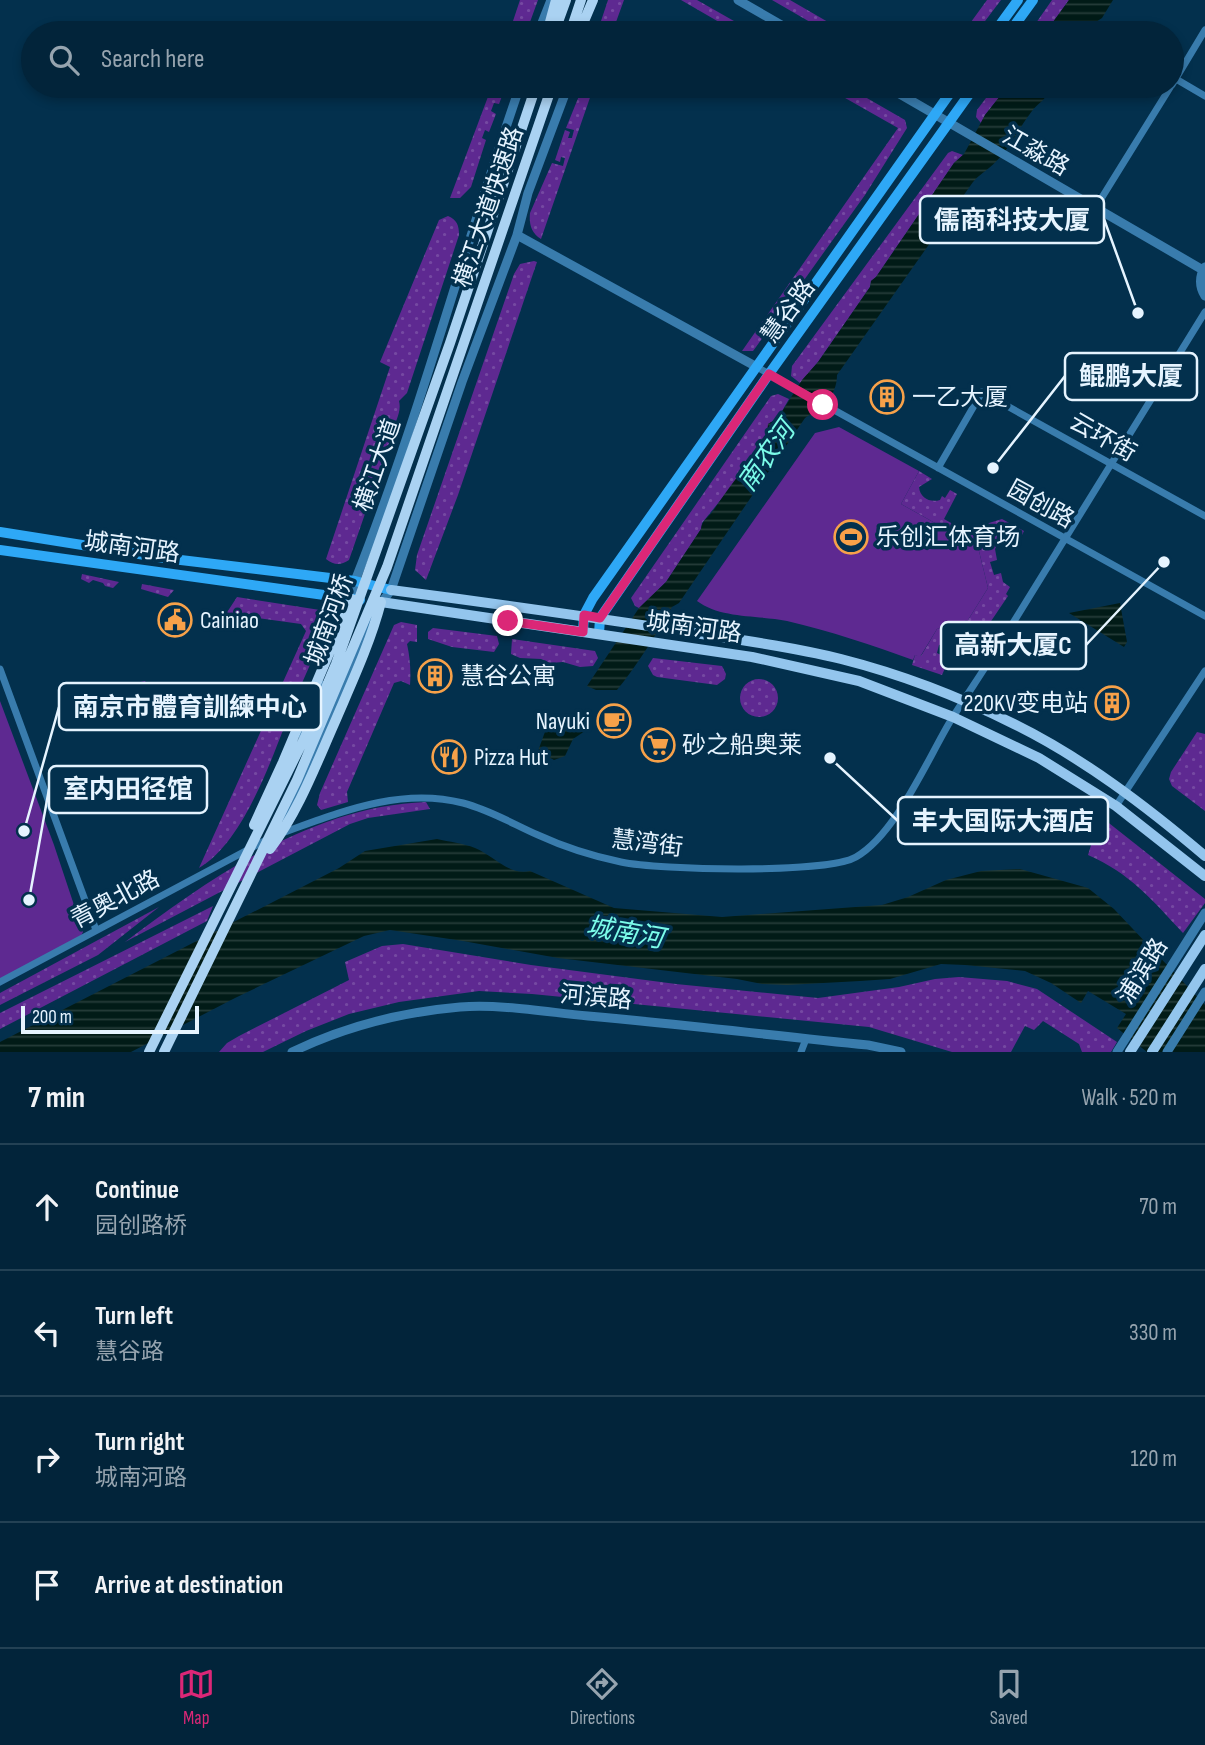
<!DOCTYPE html>
<html lang="en">
<head>
<meta charset="utf-8">
<style>
  :root { --surface:#02243a; --page:#103045; --text:#f1f3f6; --muted:#96a4af; --line:#234154; --accent:#db2777 }
  body { margin:0; font-family:"Sofia Sans Condensed","Noto Sans SC",sans-serif; background:var(--page); color:var(--text) }
  .scale { position:absolute; left:21px; bottom:18px; width:178px; box-sizing:border-box; padding-left:7px; border:4px solid #e6f4ff; border-top:0; font-size:19px; line-height:24px; white-space:nowrap; color:#e6f4ff; -webkit-text-stroke:5px #03304d; paint-order:stroke }
  .stop { position:absolute; width:21px; height:21px; margin:-16px; border:5px solid #db2777; border-radius:50%; background:#fff }
  .stop.end { background:#db2777; border-color:#fff; box-shadow:0 2px 7px #0008 }
  .list { margin:0; padding:0; list-style:none }
  h2 { display:flex; justify-content:space-between; align-items:center; height:91px; margin:0; padding:0 28px; font-size:30px }
  h2 small { font-size:23px; font-weight:400; color:var(--muted) }
  .list li { display:grid; grid-template-columns:46px 1fr auto; gap:21px; align-items:center; box-sizing:border-box; height:126px; padding:0 28px; border-top:2px solid var(--line) }
  .list b { display:block; font-size:26px; white-space:nowrap }
  .list p { margin:0; font-size:23px; white-space:nowrap; color:var(--muted) }
  .list em { font-size:23px; font-style:normal; color:var(--muted) }
  .icon { flex:none; width:38px; height:38px; fill:none; stroke:currentColor; stroke-width:2; stroke-linecap:round; stroke-linejoin:round }
  .map { position:relative; flex:none; width:1205px; height:1052px; overflow:hidden }
  .search { position:absolute; background:var(--surface); box-shadow:0 4px 10px #0003; left:21px; right:21px; top:21px; height:77px; display:flex; align-items:center; gap:18px; box-sizing:border-box; padding:0 24px; border-radius:38px; color:var(--muted); font-size:26px }
  .sheet { height:595px; background:var(--surface) }
  nav { display:flex; justify-content:space-around; align-items:center; box-sizing:border-box; height:98px; border-top:2px solid var(--line); background:var(--surface); font-size:19px; color:var(--muted) }
  nav a { display:grid; justify-items:center; gap:4px }
  nav .on { color:var(--accent) }
  .map>svg:first-child { display:block }
  .grass { fill:url(#grass-dots) }
  .park { fill:url(#park-crowns) }
  .garden { fill:#5e2991 }
  .water { fill:url(#water-rules) }
  .lines { fill:none; stroke-linecap:round; stroke-linejoin:round }
  .minor { stroke:#397cad; stroke-width:7 }
  .tertiary { stroke:#397cad; stroke-width:9 }
  .secondary { stroke:#2ea8f6; stroke-width:10 }
  .primary { stroke:#93c5ed; stroke-width:10 }
  .trunk { stroke:#aad2f2; stroke-width:10 }
  .route { stroke:#db2777; stroke-width:9 }
  .labels { text-anchor:middle; stroke-width:7; stroke-linejoin:round; paint-order:stroke }
  .street-label { font-size:24px; fill:#e6f4ff; stroke:#03304d }
  .poi-label { font-size:24px; fill:#e6f4ff; stroke:#03304d; text-anchor:start }
  .water-label { font-size:26px; font-style:italic; fill:#7bfce9; stroke:#03304d }
  .leader { fill:none; stroke:#e6f4ff; stroke-width:2.5 }
  .callout-dot { fill:#e6f4ff; stroke:#03304d; stroke-width:2.5 }
  .callout { fill:#03304d; stroke:#e6f4ff; stroke-width:2.5 }
  .callout-label { font-size:26px; text-anchor:middle; font-weight:bold; fill:#e6f4ff }
</style>
</head>
<body>
<div class="map">
<svg width="1205" height="1052" viewBox="0 0 1205 1052">
  <defs>
    <pattern id="grass-dots" width="8" height="8" patternUnits="userSpaceOnUse" patternTransform="scale(1.75)"><rect width="8" height="8" fill="#5e2991"/><path d="M2 2h.1M6 6h.1" fill="none" stroke="#7549a2" stroke-width="1.8" stroke-linecap="round"/></pattern>
    <pattern id="park-crowns" width="20" height="18" patternUnits="userSpaceOnUse" patternTransform="scale(1.75)"><rect width="20" height="18" fill="#5e2991"/><path d="M2 6a3 3 0 1 1 6 0M12 15a3 3 0 1 1 6 0" fill="none" stroke="#7549a2"/></pattern>
    <pattern id="water-rules" width="6" height="5" patternUnits="userSpaceOnUse" patternTransform="scale(1.75)"><rect width="6" height="5" fill="#011b17"/><path d="M0 2.5h6" fill="none" stroke="#263d3a"/></pattern>
  </defs>
  <rect width="100%" height="100%" fill="#03304d"/>
  <path class="grass" d="M520,0H538L526,33H509Z
    M608,0H624L612,33H597Z
    M681,0H697L755,33H738Z
    M772,0H790L847,33H829Z
    M987,0H1001L976,33H963Z
    M1052,0H1069L1045,33H1029Z
    M492,86H503L504,91L499,104L494,103L491,111L496,114L489,132L485,130L482,138L486,140L471,187L460,198H450Z
    M583,86H594L541,239C531,233 529,224 530,213L552,163L563,166L565,158L561,157L560,162L555,160L565,130L570,132L568,138H572L574,130L566,128Z
    M824,86H846L905,120L907,128L865,195L756,347L753,351H742L898,128Z
    M995,86H1008L985,115L981,123L976,117L977,110Z
    M952,151L963,155L954,163L876,277L871,281L870,287L818,362L800,383L791,376L792,366L948,153Z
    M448,216C457,220 459,225 459,235L407,393L399,401C402,413 394,422 393,433L349,560C340,566 334,565 326,559L390,367L380,362L439,220Z
    M534,261L537,262L458,495L426,580L415,570L417,555L514,274L520,264Z
    M778,394L789,399L778,418L768,424V434L757,455L702,523L701,529L666,582L639,608L635,606L631,598L647,575L771,396Z
    M919,471L932,479L919,487C920,498 930,503 940,500L942,496L945,498L950,490L957,494L944,519L976,537L980,536L989,523L1002,519L1024,531L1021,537L999,542L995,549L997,560L990,562L994,575L1001,573L1003,582L1010,587L1006,594L1008,596L979,639L974,636L964,638L961,630L947,634L949,642L939,645L937,653L949,659L942,675L912,665L915,655L921,656L937,629L968,620L988,588L978,547L901,504Z
    M82,574L119,582L113,588L105,586L103,583L93,580L89,583L81,579Z
    M142,584L174,590L168,597L141,589Z
    M237,597L320,610L324,615L325,622C319,648 306,673 296,697C275,748 247,840 199,868L306,631L301,624L237,615L232,621L222,620Z
    M401,622L417,625V642L410,641L407,644C410,657 411,671 410,685L401,681L394,683L347,792L348,802L321,810L317,805L320,793L394,625Z
    M433,628L497,636L499,644L494,652L452,647L428,639V632Z
    M512,639L595,651L598,658L593,666L580,667L563,662L550,663L541,659L520,658L511,654Z
    M653,658L722,666L726,674L725,679L717,685L657,677L653,675L648,666Z
    M740 698a19 19 0 1 1 38 0a19 19 0 1 1-38 0Z
    M1197,732L1205,734V811L1172,786L1169,779L1171,772Z
    M426,802L430,809L368,818L350,824L125,942C212,876 314,806 426,802Z
    M1100,816L1205,899V903L1183,933C1153,901 1130,873 1088,855Z
    M213,906L207,921L0,1029V1013Z
    M159,907L98,955L0,1005V993Z
    M403,944L531,965L676,984L818,998L899,987L935,979L959,977L1007,981L1037,989L1117,1042L1111,1052H1082L1079,1044L1043,1021L1034,1030L1025,1026L1011,1052H952L869,1027L532,994L479,991L399,1002L349,1014L306,1031L263,1052H219L227,1043L239,1036L349,980L345,962L382,946Z"/>
  <path class="park" d="M145,681L148,686L144,695L126,704L123,695L130,689L131,684Z"/>
  <path class="garden" d="M839,427L919,471L901,504L978,547L988,588L968,620L937,629L920,657L915,655L913,660C872,645 830,631 787,621C759,615 721,619 697,601L815,433Z
    M0,701L54,845L83,932L81,936L0,979Z"/>
  <path class="water" d="M1069,0H1113L1102,18L1090,26L1085,33H1045Z
    M1008,86H1051C1045,102 1041,100 1032,111C1018,129 1008,153 989,168C983,173 978,176 973,182L837,375C837,397 821,408 805,418L679,603L672,607C655,636 638,664 617,690H596L587,686L639,608L666,582L701,529C702,520 708,518 713,511C720,501 727,490 735,480C749,463 767,447 768,424L778,418L802,380L818,362L870,287L871,281L876,277L954,163L964,154L985,115Z
    M1120,603L1127,642L1124,647L1069,613Z
    M552,721L557,725H577L585,731L573,739L565,756L554,760L538,751L546,729Z
    M437,839C449,842 463,843 475,848C493,855 509,876 530,871L614,908L722,917L882,905L908,897L946,880L981,871L1020,869L1088,888L1114,909L1205,1005V1052H1147L1117,1028L1126,1014L1088,991L1081,1003L1051,983L1025,971L965,965L941,964L890,979L860,981L787,985L762,984L737,979L558,958L463,941L390,930L364,936L235,998L131,1052H0V1042L339,868L365,851Z"/>
  <g class="lines">
    <path class="minor" d="M1176,79L1205,96
      M1172,85L1205,30
      M1096,207L1171,86
      M755,366L1205,616
      M938,468L982,392L1205,516
      M0,669L96,930
      M1116,806L1205,671
      M282,833C341,812 400,787 463,803C490,810 513,824 538,835C564,847 592,856 621,862C658,870 827,874 856,857C896,834 927,760 951,720C970,690 990,661 1008,631C1074,525 1139,418 1205,312
      M0,982L268,839
      M801,1052L806,1039"/>
    <path class="tertiary" d="M738,0L795,33
      M538,33L551,0
      M886,86L1203,270
      M517,235L755,366
      M1205,267C1199,276 1199,287 1205,296
      M351,603L355,581C419,419 463,250 520,86
      M379,606L391,590L462,382L517,235L528,193L568,86
      M301,733L321,685
      M285,817L313,758L372,618
      M292,1052C344,1027 402,1012 460,1007C502,1004 546,1012 588,1016C681,1024 775,1036 868,1045L901,1052
      M1117,1052L1205,913
      M1167,1052L1205,992"/>
    <path class="secondary" d="M994,33L1018,0
      M1009,33L1033,0
      M0,532L164,558L355,581L391,590
      M0,550L360,600
      M583,632L584,615L593,598L955,86
      M599,634L600,618L769,374L975,86"/>
    <path class="primary" d="M391,590C484,602 576,615 669,629C726,638 784,645 841,659C900,674 960,697 1014,724C1083,758 1146,806 1205,856
      M381,602L752,657L859,681L953,717L1039,758L1116,806L1205,876
      M1130,1052L1205,935
      M1152,1052L1205,969"/>
    <path class="trunk" d="M547,33L556,0
      M554,33L566,0
      M570,33L581,0
      M579,33L593,0
      M254,825L283,762L352,599
      M270,849C298,812 315,767 334,724C351,684 370,644 381,602
      M149,1052L305,737L336,664L450,343L536,86
      M164,1052L297,780L387,567L552,86"/>
  </g>
  <g class="lines">
    <path class="route" d="M508,621L583,632L584,615L600,618L769,374L823,405"/>
  </g>
  <defs>
    <symbol id="building-ring" viewBox="-11 -11 22 22"><circle r="9.5" fill="#03304d" stroke="#f7a149" stroke-width="1.5"/><path d="M-4-6H4V6H1V3H-1V6H-4ZM-2.5-4.3h1.7v1.8h-1.7ZM.8-4.3h1.7v1.8H.8ZM-2.5-1h1.7V.8h-1.7ZM.8-1h1.7V.8H.8Z" fill="#f7a149"/></symbol>
    <symbol id="stadium-ring" viewBox="-11 -11 22 22"><circle r="9.5" fill="#03304d" stroke="#f7a149" stroke-width="1.5"/><path d="M0-5a6.5 5 0 1 0 0 10a6.5 5 0 1 0 0-10ZM-3.5-1.8h7v3.6h-7Z" fill="#f7a149"/></symbol>
    <symbol id="civic-ring" viewBox="-11 -11 22 22"><circle r="9.5" fill="#03304d" stroke="#f7a149" stroke-width="1.5"/><path d="M-.6-6.5H3V-4.5H.6V-3L4-1V1h2V6H-6V1h2V-1L-.6-3ZM-1.2 2.5V6h2.4V2.5Z" fill="#f7a149"/></symbol>
    <symbol id="cafe-ring" viewBox="-11 -11 22 22"><circle r="9.5" fill="#03304d" stroke="#f7a149" stroke-width="1.5"/><path d="M-5.5-4.5H6V0H3Q3 3.5 0 3.5H-2.5Q-5.5 3.5-5.5 0ZM3-3.2v2h1.7v-2ZM-6 4.5H4V6H-6Z" fill="#f7a149"/></symbol>
    <symbol id="supermarket-ring" viewBox="-11 -11 22 22"><circle r="9.5" fill="#03304d" stroke="#f7a149" stroke-width="1.5"/><path d="M-6-5.5h2.5l.6 2H6L4.5 2H-2.5L-4.4-4H-6ZM-1.5 3.2a1.3 1.3 0 1 0 .1 0ZM3 3.2a1.3 1.3 0 1 0 .1 0Z" fill="#f7a149"/></symbol>
    <symbol id="restaurant-ring" viewBox="-11 -11 22 22"><circle r="9.5" fill="#03304d" stroke="#f7a149" stroke-width="1.5"/><path d="M-5-6h1v4h1v-4h1v4h1v-4h1v5L-1.5 .5V6h-2V.5L-5-1ZM5-6V6H3V1.5H1.5Q1.5-4 5-6Z" fill="#f7a149"/></symbol>
  </defs>
  <g fill-rule="evenodd">
    <use href="#building-ring" x="868" y="378" width="38" height="38"/>
    <use href="#stadium-ring" x="832" y="518" width="38" height="38"/>
    <use href="#civic-ring" x="156" y="601" width="38" height="38"/>
    <use href="#building-ring" x="416" y="657" width="38" height="38"/>
    <use href="#building-ring" x="1093" y="684" width="38" height="38"/>
    <use href="#cafe-ring" x="595" y="702" width="38" height="38"/>
    <use href="#supermarket-ring" x="639" y="726" width="38" height="38"/>
    <use href="#restaurant-ring" x="430" y="738" width="38" height="38"/>
  </g>
  <g class="labels">
    <g class="street-label">
      <text transform="translate(1036 151) rotate(30)" y="8">江淼路</text>
      <text transform="translate(488 207) rotate(-71)" y="8">横江大道快速路</text>
      <text transform="translate(788 311) rotate(-54)" y="8">慧谷路</text>
      <text transform="translate(1103 437) rotate(30)" y="8">云环街</text>
      <text transform="translate(377 465) rotate(-71)" y="8">横江大道</text>
      <text transform="translate(1041 504) rotate(29)" y="8">园创路</text>
      <text transform="translate(132 547) rotate(8)" y="8">城南河路</text>
      <text transform="translate(329 620) rotate(-70)" y="8">城南河桥</text>
      <text transform="translate(694 627) rotate(8)" y="8">城南河路</text>
      <text transform="translate(647 843) rotate(7)" y="8">慧湾街</text>
      <text transform="translate(115 899) rotate(-28)" y="8">青奥北路</text>
      <text transform="translate(1142 971) rotate(-58)" y="8">浦滨路</text>
      <text transform="translate(596 997) rotate(5)" y="8">河滨路</text>
    </g>
    <g class="poi-label">
      <text x="912" y="405">一乙大厦</text>
      <text x="876" y="545">乐创汇体育场</text>
      <text x="200" y="628">Cainiao</text>
      <text x="460" y="684">慧谷公寓</text>
      <text x="1088" y="711" text-anchor="end">220KV变电站</text>
      <text x="590" y="729" text-anchor="end">Nayuki</text>
      <text x="682" y="753">砂之船奥莱</text>
      <text x="474" y="765">Pizza Hut</text>
    </g>
    <g class="water-label">
      <text transform="translate(766 456) rotate(-55)" y="9">南农河</text>
      <text transform="translate(625 932) rotate(10)" y="9">城南河</text>
    </g>
  </g>
  <path class="leader" d="M1138 313L1104 219M993 468L1065 376M1164 562L1086 645M24 831L59 707M29 900L49 789M830 758L898 821"/>
  <g class="callout-dot">
    <circle cx="1138" cy="313" r="7"/>
    <circle cx="993" cy="468" r="7"/>
    <circle cx="1164" cy="562" r="7"/>
    <circle cx="24" cy="831" r="7"/>
    <circle cx="29" cy="900" r="7"/>
    <circle cx="830" cy="758" r="7"/>
  </g>
  <g class="callout">
    <rect x="920" y="196" width="184" height="47" rx="7"/>
    <rect x="1065" y="353" width="132" height="47" rx="7"/>
    <rect x="941" y="622" width="145" height="47" rx="7"/>
    <rect x="59" y="683" width="262" height="47" rx="7"/>
    <rect x="49" y="766" width="158" height="47" rx="7"/>
    <rect x="898" y="797" width="210" height="47" rx="7"/>
  </g>
  <g class="callout-label">
    <text x="1012" y="229">儒商科技大厦</text>
    <text x="1131" y="385">鲲鹏大厦</text>
    <text x="1013" y="654">高新大厦C</text>
    <text x="190" y="716">南京市體育訓練中心</text>
    <text x="128" y="798">室内田径馆</text>
    <text x="1003" y="830">丰大国际大酒店</text>
  </g>
</svg>
<div class="scale">200 m</div>
<div class="stop" style="left:823px;top:405px"></div>
<div class="stop end" style="left:508px;top:621px"></div>
<div class="search"><svg class="icon" aria-label="search" viewBox="0 0 24 24"><circle cx="10" cy="10" r="6"/><path d="M15 15l6 6"/></svg>Search here</div>
</div>
<section class="sheet">
<h2>7 min<small>Walk · 520 m</small></h2>
<ul class="list">
<li><svg class="icon" aria-label="ahead" viewBox="0 0 24 24"><path d="M12 20V5M6 11l6-6 6 6"/></svg><div><b>Continue</b><p>园创路桥</p></div><em>70 m</em></li>
<li><svg class="icon" aria-label="left" viewBox="0 0 24 24"><path d="M17 20v-9H6M10 6l-5 5 5 5"/></svg><div><b>Turn left</b><p>慧谷路</p></div><em>330 m</em></li>
<li><svg class="icon" aria-label="right" viewBox="0 0 24 24"><path d="M7 20v-9h11M14 6l5 5-5 5"/></svg><div><b>Turn right</b><p>城南河路</p></div><em>120 m</em></li>
<li><svg class="icon" aria-label="arrive" viewBox="0 0 24 24"><path d="M6 21V4h12l-3 4 3 4H6"/></svg><div><b>Arrive at destination</b></div></li>
</ul>
</section>
<nav>
<a class="on"><svg class="icon" aria-label="map" viewBox="0 0 24 24"><path d="M3 6l6-2 6 2 6-2v14l-6 2-6-2-6 2zM9 4v14M15 6v14"/></svg>Map</a>
<a><svg class="icon" aria-label="directions" viewBox="0 0 24 24"><path d="M12 3l9 9-9 9-9-9zM9 14v-3h6M13 9l2 2-2 2"/></svg>Directions</a>
<a><svg class="icon" aria-label="saved" viewBox="0 0 24 24"><path d="M7 4h10v16l-5-4-5 4z"/></svg>Saved</a>
</nav>
</body>
</html>
